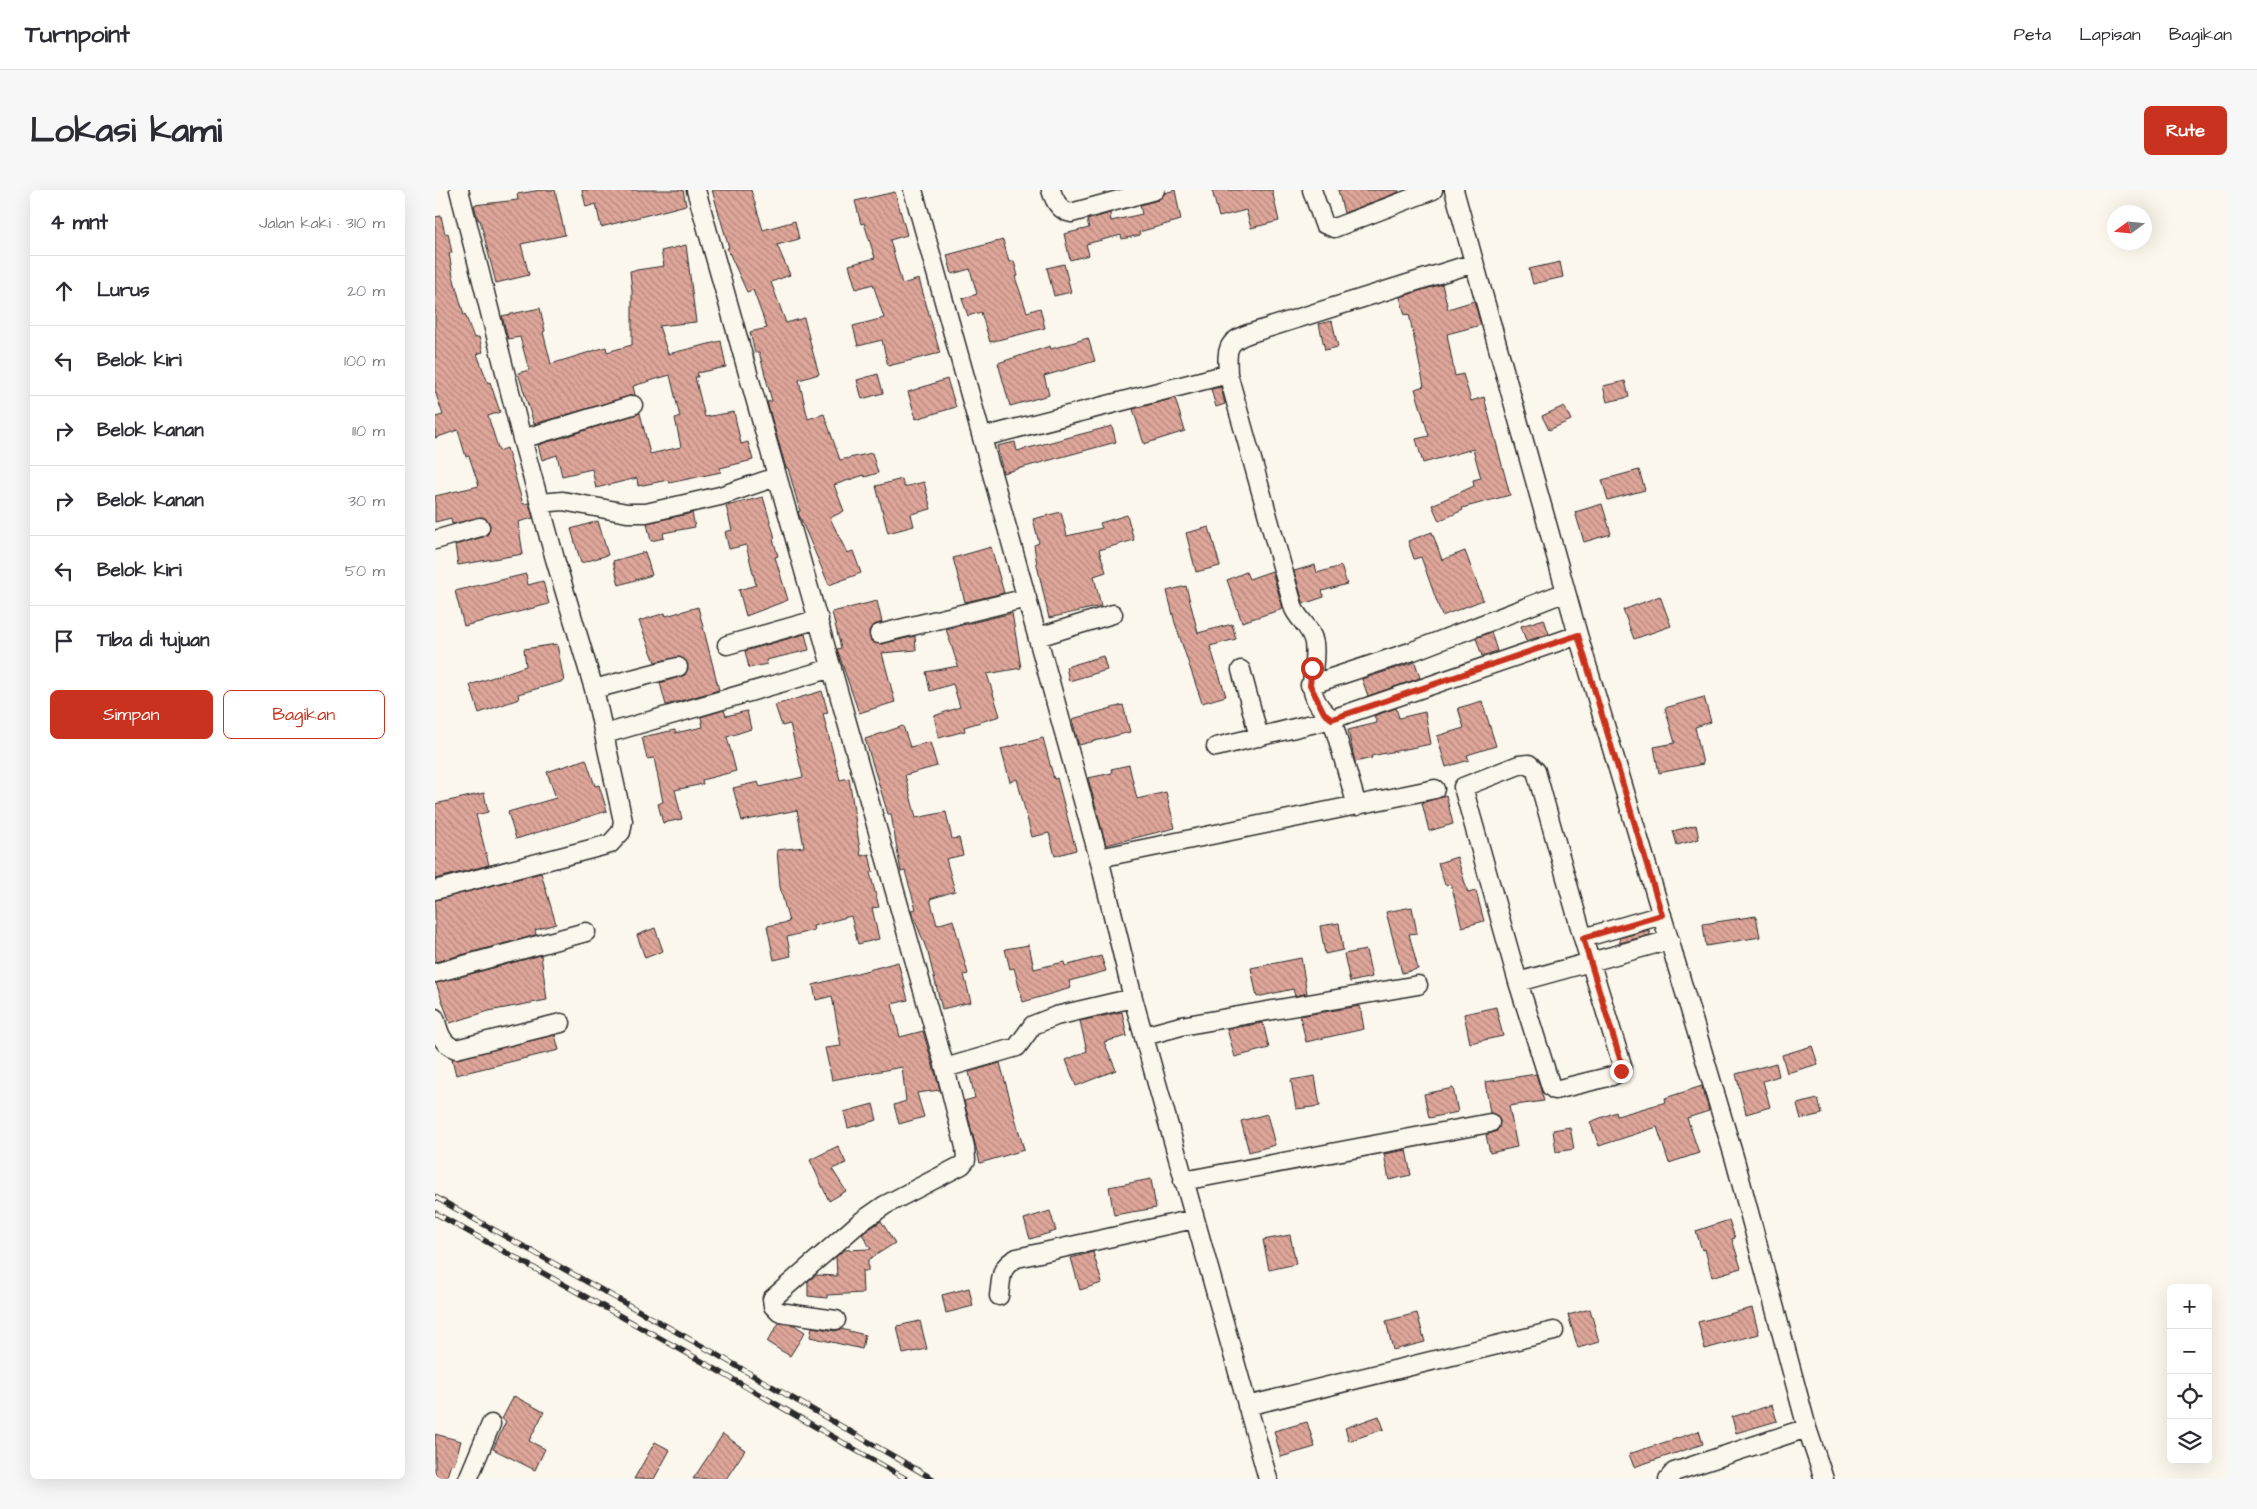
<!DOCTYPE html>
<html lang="id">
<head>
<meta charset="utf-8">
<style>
  :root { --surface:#fff; --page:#f7f7f7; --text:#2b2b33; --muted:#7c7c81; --line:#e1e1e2; --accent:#c8321e }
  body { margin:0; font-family:"Architects Daughter",sans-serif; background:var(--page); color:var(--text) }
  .controls { position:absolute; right:15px; bottom:15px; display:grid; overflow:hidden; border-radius:8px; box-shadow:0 5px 20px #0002 }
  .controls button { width:45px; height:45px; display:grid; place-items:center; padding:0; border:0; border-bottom:1px solid var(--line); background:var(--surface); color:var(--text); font:25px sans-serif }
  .compass { position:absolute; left:1672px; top:15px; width:45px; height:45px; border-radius:50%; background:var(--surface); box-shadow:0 5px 20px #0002; rotate:255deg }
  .stop { position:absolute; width:15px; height:15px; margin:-11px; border:4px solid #c8321e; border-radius:50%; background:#fff }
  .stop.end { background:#c8321e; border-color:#fff; box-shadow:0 1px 5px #0008 }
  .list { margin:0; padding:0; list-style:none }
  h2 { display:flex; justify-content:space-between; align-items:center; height:65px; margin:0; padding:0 20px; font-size:21px }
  h2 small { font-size:16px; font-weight:400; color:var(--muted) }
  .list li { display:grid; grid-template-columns:32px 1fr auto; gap:15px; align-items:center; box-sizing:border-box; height:70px; padding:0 20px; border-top:1px solid var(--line) }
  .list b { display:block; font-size:19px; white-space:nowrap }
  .list em { font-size:16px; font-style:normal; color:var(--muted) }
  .actions { display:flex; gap:10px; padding:15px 20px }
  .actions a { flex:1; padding:11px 0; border:1px solid var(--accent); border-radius:8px; text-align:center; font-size:18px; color:var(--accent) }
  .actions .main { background:var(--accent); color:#fff }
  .icon { flex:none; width:28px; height:28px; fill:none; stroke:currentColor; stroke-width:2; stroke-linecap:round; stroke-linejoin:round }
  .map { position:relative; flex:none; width:1792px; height:1289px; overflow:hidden; border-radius:8px }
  header { display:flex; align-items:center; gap:30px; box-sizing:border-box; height:70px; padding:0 25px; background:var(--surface); border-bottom:1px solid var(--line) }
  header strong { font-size:24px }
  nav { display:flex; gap:28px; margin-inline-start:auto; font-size:18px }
  .intro { display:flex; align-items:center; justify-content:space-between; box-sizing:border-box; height:120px; padding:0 30px }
  h1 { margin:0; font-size:35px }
  .button { padding:12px 22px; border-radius:8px; background:var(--accent); color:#fff; font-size:18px; font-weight:700 }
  main { display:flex; gap:30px; padding:0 30px }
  aside { flex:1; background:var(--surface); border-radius:8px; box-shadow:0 5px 20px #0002 }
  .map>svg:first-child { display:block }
  .building { fill:url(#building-back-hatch); stroke:#2b2b2b }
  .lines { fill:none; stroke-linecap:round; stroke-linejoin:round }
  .minor-casing { stroke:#2b2b2b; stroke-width:21 }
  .minor { stroke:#fbf7ec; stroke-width:18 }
  .rail-casing { stroke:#2b2b2b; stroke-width:5.5 }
  .rail { stroke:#fbf7ec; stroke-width:4; stroke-dasharray:11; stroke-linecap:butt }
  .route { stroke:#c8321e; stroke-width:6 }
</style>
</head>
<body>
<header>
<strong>Turnpoint</strong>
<nav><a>Peta</a><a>Lapisan</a><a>Bagikan</a></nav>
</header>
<div class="intro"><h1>Lokasi kami</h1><a class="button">Rute</a></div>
<main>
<aside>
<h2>4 mnt<small>Jalan kaki · 310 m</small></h2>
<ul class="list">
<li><svg class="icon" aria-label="ahead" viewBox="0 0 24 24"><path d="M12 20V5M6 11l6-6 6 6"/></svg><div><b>Lurus</b></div><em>20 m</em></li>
<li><svg class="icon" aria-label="left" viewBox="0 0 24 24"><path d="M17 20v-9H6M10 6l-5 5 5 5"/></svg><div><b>Belok kiri</b></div><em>100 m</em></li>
<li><svg class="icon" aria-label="right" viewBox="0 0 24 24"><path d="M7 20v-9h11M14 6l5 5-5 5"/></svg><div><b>Belok kanan</b></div><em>110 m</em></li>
<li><svg class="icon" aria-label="right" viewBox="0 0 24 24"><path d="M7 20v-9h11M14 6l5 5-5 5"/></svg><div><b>Belok kanan</b></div><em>30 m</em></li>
<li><svg class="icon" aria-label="left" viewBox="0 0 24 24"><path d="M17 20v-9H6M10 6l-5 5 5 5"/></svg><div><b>Belok kiri</b></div><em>50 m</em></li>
<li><svg class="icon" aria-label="arrive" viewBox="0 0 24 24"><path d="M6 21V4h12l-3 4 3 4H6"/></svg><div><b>Tiba di tujuan</b></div></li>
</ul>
<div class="actions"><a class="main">Simpan</a><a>Bagikan</a></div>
</aside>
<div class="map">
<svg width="1792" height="1289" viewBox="0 0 1792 1289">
  <defs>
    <pattern id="building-back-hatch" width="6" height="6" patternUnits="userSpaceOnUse" patternTransform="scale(1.25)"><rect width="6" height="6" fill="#dfa69a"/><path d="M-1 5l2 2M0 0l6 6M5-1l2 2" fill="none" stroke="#b5877e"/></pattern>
  </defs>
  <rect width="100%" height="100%" fill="#fbf7ec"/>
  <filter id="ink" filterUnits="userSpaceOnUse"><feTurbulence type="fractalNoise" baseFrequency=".02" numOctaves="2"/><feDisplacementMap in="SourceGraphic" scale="10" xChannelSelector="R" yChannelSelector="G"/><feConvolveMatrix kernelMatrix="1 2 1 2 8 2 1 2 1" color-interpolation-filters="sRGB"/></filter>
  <g filter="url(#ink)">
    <path class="building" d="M106,0H120L130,45L86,54L94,85L61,93L45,30H43L39,15L83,10L82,4Z
      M147,0H248L251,15L166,37L161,14L151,17Z
      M277,0H316L328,40L360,31L364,49L342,55L355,85L336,92L351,133L369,128L378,163L384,184L364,190L373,229L389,224L405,270L437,263L443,283L430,287L429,285L399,295L409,321L395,328L412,363L418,361L426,383L394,395L364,325L363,322L365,321L353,278H351L332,212L337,211L324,162L320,163L315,142L332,138L318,100L312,102L292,58H294Z
      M740,0L746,30L704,42L705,45L687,49L686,45L651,54L654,65L635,70L629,44L654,38L652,30L675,23L676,31L707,24L705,15L723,10L730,3Z
      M777,0H837L844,31L816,38L811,20L784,27Z
      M903,0H963L964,2L909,23Z
      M460,2L472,45L455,50L467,94L484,89L505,163L453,176L447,150L423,156L418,136L449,128L438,94L421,99L414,75L440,68L429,33L426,34L420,11Z
      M6,26L10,44L13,43L17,63H14L18,86L29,125L30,124L39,148L44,147L48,162L42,164L53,193L55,192L65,222L53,226L64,261L72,258L88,314L94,313L98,328L83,332L88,364L23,375L20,355L48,347L53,344L55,335L47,327L17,334L16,328L0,332V306L44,296L34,266L31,267L23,240L0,248V227L8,225L0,201V27Z
      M568,50L574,72L579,71L583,86L580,87L592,122L605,118L610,138L555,152L546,122L533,126L527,109L542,104L535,79L517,84L512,65Z
      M251,55L261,132L224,136L233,164L286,151L291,177L262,183L263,187H260L270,227L299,222L306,254L313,252L318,270L285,278L286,282L234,293L233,290L203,296L202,288L161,298L157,279L127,286L122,265L107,270L103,255L205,223L215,264L246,257L240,228L245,227L235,185L198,196L200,205L99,234L83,183L94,180L85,147L73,149L67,126L105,118L110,141L108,142L116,174L171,157L172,162L197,155V101L195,81L229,76L226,61Z
      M1125,72L1128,87L1098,94L1094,79Z
      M629,74L636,102L619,106L612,78Z
      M1007,94L1013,119L1039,111L1046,135L1012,144L1020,186L1028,184L1036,211L1049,207L1075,305L1027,318L1028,320L1004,331L997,315L1039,296L1038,290L1046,288L1038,259L988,273L981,249L994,246L980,199L989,196L974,124L970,125L965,107Z
      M897,131L903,157L890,160L884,134Z
      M653,148L660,171L609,186L614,205L575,216L563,173L615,156L616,159Z
      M443,184L448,203L427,209L422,190Z
      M512,189L521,217L481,229L473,202Z
      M1190,191L1194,207L1172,212L1168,196Z
      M786,197L790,214L781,217L776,199Z
      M740,208L750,241L709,254L698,219Z
      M1129,216L1136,230L1114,240L1107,226Z
      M677,236L681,252L568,283L562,256L580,252L582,261Z
      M1204,280L1210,300L1173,310L1167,290Z
      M467,289L469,297L489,292L496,319L476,324L479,336L453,343L441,296Z
      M328,307L340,348L338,349L343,366L340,367L353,410L311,426L304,400L321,395L311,355L294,359L290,342L297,340L291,316Z
      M1167,314L1176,344L1149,352L1140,322Z
      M626,322L632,346L667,338L665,333L692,325L699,350L664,360L671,382L659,386L666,416L614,428L602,375L599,355L604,353L598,329Z
      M257,323L260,337L228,343L229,348L216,351L212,333Z
      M163,331L173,365L146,373L136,339Z
      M774,337L785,376L761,382L751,343Z
      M997,342L1007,370L1030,361L1048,410L1007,426L986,367L979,369L973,351Z
      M556,357L569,403L530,412L518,368Z
      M210,362L217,385L184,395L178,371Z
      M880,375L882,383L906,376L912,394L887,401L889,407L871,413L868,412L859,381Z
      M837,381L848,419L807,432L792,390L811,382L814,389Z
      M91,384L93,395L108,391L114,414L29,436L20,401Z
      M751,396L763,443L797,434L801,449L775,456L791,506L767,513L740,433L732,401Z
      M1225,406L1236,436L1199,449L1188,420Z
      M442,411L447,432L437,436L434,441L436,451L447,454L480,446L481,460L447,463L460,512L424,523L402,459L406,458L397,422Z
      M263,417L284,500L231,515L225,493L250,485L253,474L245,467L220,472L204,431L230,423L231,426Z
      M577,423L586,478L552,484L565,526L529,537L530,541L504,548L499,526L525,517L518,494L495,501L491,482L523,476L511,439Z
      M1109,429L1114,444L1091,451L1086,436Z
      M1056,442L1062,461L1047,466L1041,448Z
      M370,444L374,460L331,470L332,474L314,478L310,461Z
      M122,454L129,491L83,504L84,509L44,523L35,495L91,476L89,459Z
      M668,466L672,480L634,491L631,477Z
      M980,472L985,488L933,506L927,489Z
      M387,501L393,523L388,524L405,590L414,588L426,666L434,664L438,682L435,683L444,717L437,718L444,749L423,754L416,726L378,736L379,740L352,747L356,766L339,770L332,736L354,732L345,697L342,660L369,657L362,620L307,631L298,598L323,592L325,597L368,587L355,534L347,536L340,515Z
      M1269,507L1276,532L1260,537L1268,574L1224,583L1219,557L1240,553L1230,518Z
      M1047,511L1061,556L1032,565L1034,570L1011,577L1002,546L1029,538L1023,518Z
      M688,515L695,542L644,555L637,529Z
      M961,518L964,528L990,522L996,554L936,566L937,568L920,572L913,540L942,533L939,526Z
      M289,520L291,526L312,521L316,539L292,547L301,581L267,590L268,594L240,600L247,629L228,633L223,614L228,612L219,568L212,569L207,547L240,540V543L268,537L266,527Z
      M468,536L475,557L495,552L502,576L470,585L481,628L511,622L517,649L524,648L528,665L511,669L520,701L495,709L502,735L518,730L533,784L529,785L536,812L507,819L493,763L476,720L481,719L470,681L466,682L456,624H453L430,549Z
      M608,548L619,589L622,588L641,660L620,666L614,643L597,647L582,589L575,592L566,559Z
      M151,569L160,596L164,595L172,621L81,649L73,622L121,608L112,582Z
      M694,575L702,609L731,602L740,638L671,655L653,588L677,583L676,579Z
      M49,603L53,622L41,625L54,675L0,689V614Z
      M1011,605L1018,634L994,641L987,613Z
      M1261,635L1264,649L1242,655L1238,641Z
      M1022,667L1033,703L1041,701L1049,731L1027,737L1016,694L1010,695L1003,673Z
      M106,683L121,734L100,740L101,745L0,772V710Z
      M977,717L982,743L974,744L983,779L967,783L951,722Z
      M1321,726L1325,747L1271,756L1268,734Z
      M904,733L908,760L890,764L885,736Z
      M220,738L228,761L210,768L202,745Z
      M1214,740L1215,745L1185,753L1184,748Z
      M594,755L599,779L629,772L630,776L666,766L671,781L634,791L636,798L588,812L579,778L575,779L570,759Z
      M931,760L937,787L915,792L909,764Z
      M106,765L112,810L54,821L15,833L1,793Z
      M866,768L872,803L860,806L858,799L822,807L816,778Z
      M463,772L473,810L457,814L465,847L488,841L505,900L482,903L489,927L464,934L459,915L471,911L467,877L397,890L390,858L406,856L397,806L381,810L378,795Z
      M925,816L929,839L871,852L865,826Z
      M1061,817L1068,846L1035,853L1029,824Z
      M687,822L692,846L669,852L681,880L641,896L631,870L652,861L645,831Z
      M828,833L834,858L800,867L792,839Z
      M120,845L124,860L21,885L17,869Z
      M1377,856L1383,874L1352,883L1347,865Z
      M565,873L589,960L545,973L529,911L540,908L534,882Z
      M1341,873L1344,886L1328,891L1335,917L1311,924L1301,884Z
      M1101,884L1109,911L1074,916L1082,957L1055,963L1051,945L1062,941L1065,932L1063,926L1055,923L1050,892Z
      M880,886L885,916L861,919L856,890Z
      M1267,896L1274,921L1252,928L1264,963L1234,973L1222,937L1164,956L1155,932L1181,922L1182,926L1231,912L1230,908Z
      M1018,898L1023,922L994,928L989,904Z
      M1383,909L1387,924L1366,929L1362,914Z
      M438,914L442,930L413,938L409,922Z
      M832,924L840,955L814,962L806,931Z
      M1135,937L1139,959L1121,962L1118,940Z
      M403,956L411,973L397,979L411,1001L394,1011L375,970Z
      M971,960L976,985L954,990L949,964Z
      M716,989L721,1018L679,1025L674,997Z
      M615,1021L621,1041L595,1049L589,1029Z
      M1294,1030L1300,1048L1297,1049L1306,1078L1277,1087L1270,1059L1267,1060L1261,1041Z
      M446,1031L460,1053L433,1070V1081H427L428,1103L392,1105V1108L373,1106V1091L381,1085L402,1086L401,1067L409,1060L436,1059L427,1044Z
      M855,1045L861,1074L834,1080L828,1050Z
      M658,1062L667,1093L645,1100L636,1068Z
      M534,1098L538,1116L511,1123L507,1105Z
      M1317,1118L1324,1144L1270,1159L1263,1132Z
      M1155,1119L1164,1152L1143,1158L1133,1125Z
      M982,1123L990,1152L958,1160L951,1131Z
      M485,1131L492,1159L468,1164L462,1136Z
      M344,1133L359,1135L370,1142L355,1166L332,1152Z
      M377,1137L400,1141L406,1139L430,1145L427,1159L375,1147Z
      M79,1206L109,1222L94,1251L110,1259L100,1280L58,1259L71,1231L67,1229Z
      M1337,1215L1342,1231L1301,1243L1297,1227Z
      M944,1226L949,1239L914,1251L910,1238Z
      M872,1232L880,1257L846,1267L839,1241Z
      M1264,1241L1268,1254L1199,1277L1194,1264Z
      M0,1244L26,1251L19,1275L16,1274L11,1289H0Z
      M288,1244L310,1260L291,1289H258Z
      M220,1252L235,1260L219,1289H199Z"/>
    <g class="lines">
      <defs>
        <path id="minor" d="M261,0C344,293 427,585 510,878L530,957L531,970L527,975L450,1015L424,1033L337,1109L338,1116L344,1122L401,1130
          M478,0L664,668L698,808L833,1289
          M616,0C619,10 625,21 636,23L720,0
          M877,0L889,34L899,38L998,0
          M1019,0L1143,445L1300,970L1372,1238L1389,1289
          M548,247L793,184
          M87,249L198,215
          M105,313L128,311L192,323H211L285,306L341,287
          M0,350L45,337
          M444,444L592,408
          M603,447L678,424
          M292,455L384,429
          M806,480L824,547
          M875,495L978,461L1131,402
          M159,499L243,477
          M170,544L397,478
          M781,557L897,529L1143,445
          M922,616L897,529C864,502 883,484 879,453C877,439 865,431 859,419L793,184C792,162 790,152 813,144L1039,73
          M664,668L1000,599
          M0,700L175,654L186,642L188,631L159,499L120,369L87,249L24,0
          M1148,748L1227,725
          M0,783L151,742
          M1083,792L1116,897L1120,900L1177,886L1186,881L1187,875L1148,748L1101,581L1094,574L1084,575L1028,597L1083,792L1235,750
          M0,828C4,842 6,854 21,859L126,833
          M709,846L746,836L983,795
          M510,878L582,857L598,835L621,826L698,808
          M748,991L1055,933
          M564,1106C567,1087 564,1077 582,1068L759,1029
          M812,1216L1119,1141
          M33,1289L56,1234
          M1233,1289L1239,1282L1372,1238"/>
      </defs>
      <use href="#minor" class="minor-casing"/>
      <use href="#minor" class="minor"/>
      <defs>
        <path id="rail" d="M0,1007L274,1160L498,1289
          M0,1023L268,1172L471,1289"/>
      </defs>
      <use href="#rail" class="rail-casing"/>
      <use href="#rail" class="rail"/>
    </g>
  </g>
  <g class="lines" filter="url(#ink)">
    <path class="route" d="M877,478L875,495L889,523L897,529L1143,445L1227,725L1148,748L1187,875L1186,881"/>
  </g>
</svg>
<div class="controls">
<button>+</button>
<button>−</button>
<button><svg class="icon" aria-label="locate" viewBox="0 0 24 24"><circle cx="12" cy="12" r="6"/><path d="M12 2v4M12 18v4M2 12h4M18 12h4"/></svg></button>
<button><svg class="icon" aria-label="layers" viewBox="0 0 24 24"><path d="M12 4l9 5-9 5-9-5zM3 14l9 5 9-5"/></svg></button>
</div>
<svg class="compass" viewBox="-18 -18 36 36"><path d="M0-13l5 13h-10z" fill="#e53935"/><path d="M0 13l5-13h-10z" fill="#7c7c81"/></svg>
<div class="stop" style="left:877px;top:478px"></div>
<div class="stop end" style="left:1186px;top:881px"></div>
</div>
</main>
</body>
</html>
